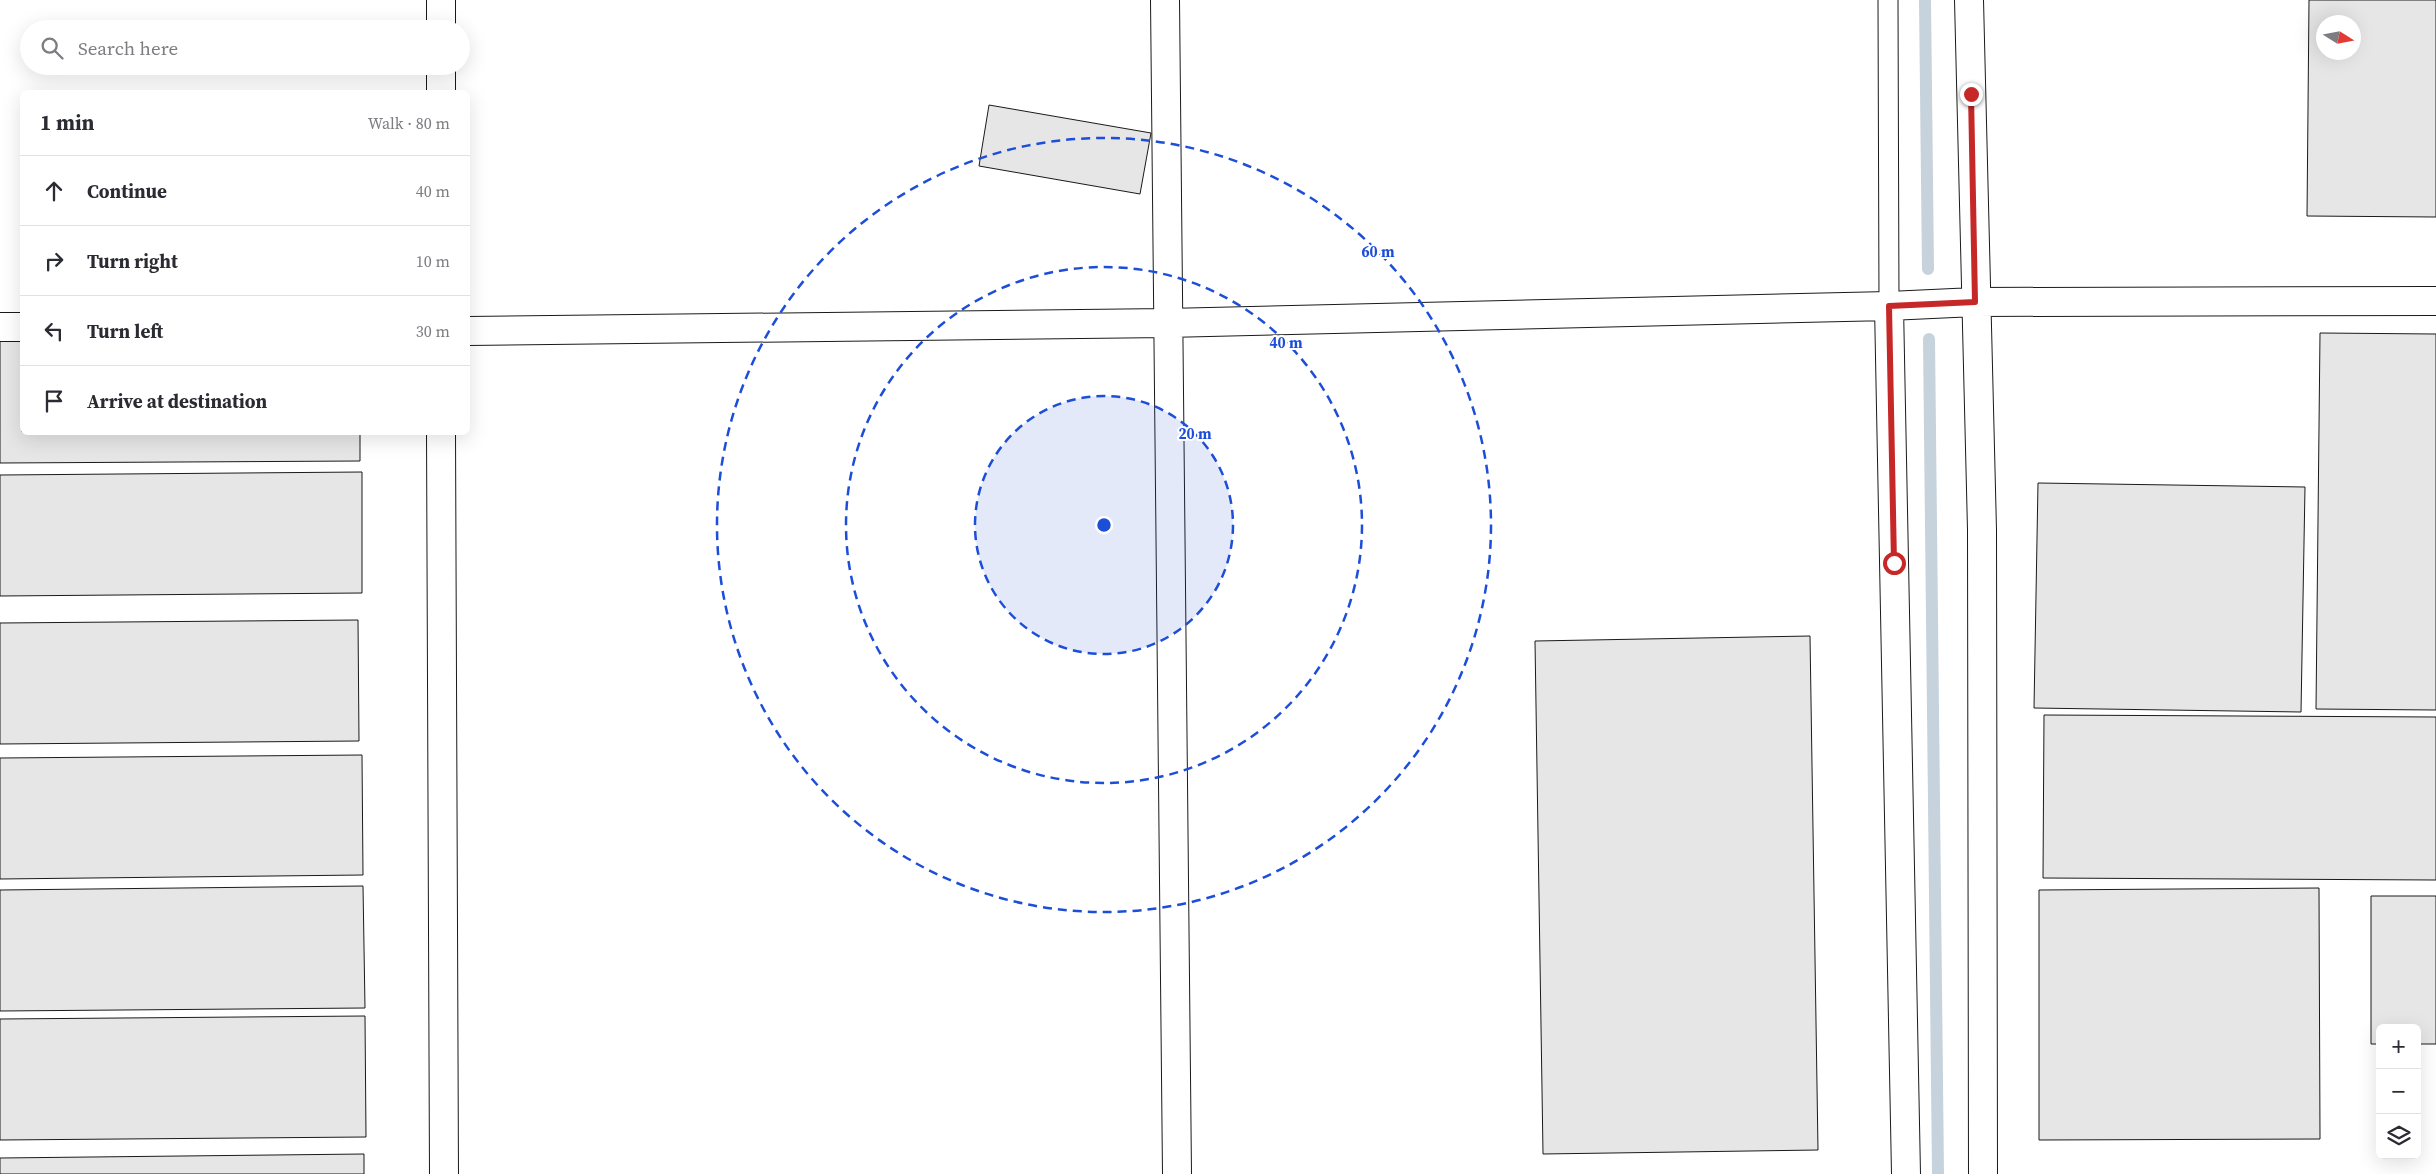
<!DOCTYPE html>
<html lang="en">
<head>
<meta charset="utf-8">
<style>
  :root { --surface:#fff; --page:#f2f2f3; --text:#2b2b33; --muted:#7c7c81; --line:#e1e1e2 }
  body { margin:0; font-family:"Source Serif 4",serif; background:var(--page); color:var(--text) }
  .controls { position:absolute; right:15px; bottom:15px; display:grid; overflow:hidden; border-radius:8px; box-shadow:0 5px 20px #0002 }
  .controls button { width:45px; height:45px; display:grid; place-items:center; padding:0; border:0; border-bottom:1px solid var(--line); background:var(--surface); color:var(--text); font:25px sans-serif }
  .compass { position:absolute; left:2316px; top:15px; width:45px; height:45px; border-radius:50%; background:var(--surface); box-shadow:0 5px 20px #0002; rotate:101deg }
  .stop { position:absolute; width:15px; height:15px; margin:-11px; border:4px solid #c62828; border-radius:50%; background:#fff }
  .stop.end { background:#c62828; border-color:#fff; box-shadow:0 1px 5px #0008 }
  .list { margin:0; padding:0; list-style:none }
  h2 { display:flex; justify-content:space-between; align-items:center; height:65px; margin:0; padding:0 20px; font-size:21px }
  h2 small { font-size:16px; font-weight:400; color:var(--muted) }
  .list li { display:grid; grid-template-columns:32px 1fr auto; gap:15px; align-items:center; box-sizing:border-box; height:70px; padding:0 20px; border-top:1px solid var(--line) }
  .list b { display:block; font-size:19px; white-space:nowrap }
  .list em { font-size:16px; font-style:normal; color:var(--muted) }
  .icon { flex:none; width:28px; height:28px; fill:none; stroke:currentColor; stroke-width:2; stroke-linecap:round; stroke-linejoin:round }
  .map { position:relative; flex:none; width:2436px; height:1174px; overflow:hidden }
  .search { position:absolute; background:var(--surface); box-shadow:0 5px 20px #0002; left:20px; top:20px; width:450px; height:55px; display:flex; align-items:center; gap:12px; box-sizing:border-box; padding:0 18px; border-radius:28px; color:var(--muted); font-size:19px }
  .panel { position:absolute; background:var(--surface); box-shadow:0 5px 20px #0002; left:20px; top:90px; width:450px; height:345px; border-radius:8px }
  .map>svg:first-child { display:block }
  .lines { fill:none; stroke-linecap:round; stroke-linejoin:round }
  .stream { stroke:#c6d2dc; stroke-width:12 }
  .building { fill:#e6e6e6; stroke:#1a1a1a; fill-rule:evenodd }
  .service-casing { stroke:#1a1a1a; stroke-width:21 }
  .minor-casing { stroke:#1a1a1a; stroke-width:30 }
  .service { stroke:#fff; stroke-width:19 }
  .minor { stroke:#fff; stroke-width:28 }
  .route { stroke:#c62828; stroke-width:6 }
  .ring { fill:none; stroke:#1d4ed8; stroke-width:2.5; stroke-dasharray:9 6 }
  .centre { fill:#1d4ed8; stroke:#fff; stroke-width:2.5 }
  .ring-label { font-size:15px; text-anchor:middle; font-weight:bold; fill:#1d4ed8; stroke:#fff; stroke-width:4; stroke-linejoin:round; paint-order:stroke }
</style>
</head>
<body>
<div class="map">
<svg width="2436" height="1174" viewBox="0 0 2436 1174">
  <rect width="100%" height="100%" fill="#fff"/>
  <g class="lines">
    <path class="stream" d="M1925,0L1928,269
      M1929,339L1938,1174"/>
  </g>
  <path class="building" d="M2309,0H2436V217L2307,216ZM2324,22H2354V52H2324Z
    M989,105L1151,133L1140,194L979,166Z
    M0,333H22V432H360V461L0,463Z
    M2320,333L2436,334V710L2316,709Z
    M362,472V593L0,596V475Z
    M2038,483L2305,487L2301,712L2034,708Z
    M358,620L359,741L0,744V623Z
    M1810,636L1818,1150L1543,1154L1535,641Z
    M2044,715L2436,717V880L2043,878Z
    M362,755L363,875L0,879V758Z
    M363,886L365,1008L0,1011V890Z
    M2319,888L2320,1139L2039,1140V890Z
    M2371,896H2436V1044H2417V1028H2380V1044H2371Z
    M365,1016L366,1137L0,1140V1019Z
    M364,1154V1174H0V1158Z"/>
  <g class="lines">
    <defs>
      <path id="service" d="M1888,0L1889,306"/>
      <path id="minor" d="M441,0V29
        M1165,0L1177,1174
        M1969,0L1982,530L1983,1174
        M441,66V92
        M1889,306L1906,1174
        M0,327H22
        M468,331L1167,323L1889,306L1975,302L2436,301
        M441,432L444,1174"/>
    </defs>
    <use href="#service" class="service-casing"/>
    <use href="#minor" class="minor-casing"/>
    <use href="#service" class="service"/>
    <use href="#minor" class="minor"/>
  </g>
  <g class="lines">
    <path class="route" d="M1894,563L1889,306L1975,302L1971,94"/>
  </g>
  <circle cx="1104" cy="525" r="129" fill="#1d4ed8" fill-opacity=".12"/>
  <g class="ring">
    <circle cx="1104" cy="525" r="129"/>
    <circle cx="1104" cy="525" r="258"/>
    <circle cx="1104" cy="525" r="387"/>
  </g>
  <circle cx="1104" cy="525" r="8" class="centre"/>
  <g class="ring-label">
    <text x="1378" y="257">60 m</text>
    <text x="1286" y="348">40 m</text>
    <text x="1195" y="439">20 m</text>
  </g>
</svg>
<div class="controls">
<button>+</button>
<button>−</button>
<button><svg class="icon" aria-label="layers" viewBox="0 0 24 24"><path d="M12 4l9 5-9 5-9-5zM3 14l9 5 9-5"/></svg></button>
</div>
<svg class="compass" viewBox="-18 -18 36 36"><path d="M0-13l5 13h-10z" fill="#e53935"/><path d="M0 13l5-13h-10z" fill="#7c7c81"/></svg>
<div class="stop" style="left:1894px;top:563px"></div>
<div class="stop end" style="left:1971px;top:94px"></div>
<div class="search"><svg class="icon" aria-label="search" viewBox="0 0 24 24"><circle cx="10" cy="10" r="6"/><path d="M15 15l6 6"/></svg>Search here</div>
<section class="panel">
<h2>1 min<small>Walk · 80 m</small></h2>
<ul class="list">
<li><svg class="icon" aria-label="ahead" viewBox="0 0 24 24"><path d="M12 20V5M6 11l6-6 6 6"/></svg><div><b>Continue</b></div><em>40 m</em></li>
<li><svg class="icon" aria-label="right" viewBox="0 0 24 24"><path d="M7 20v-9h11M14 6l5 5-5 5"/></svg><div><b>Turn right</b></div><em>10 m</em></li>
<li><svg class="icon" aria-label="left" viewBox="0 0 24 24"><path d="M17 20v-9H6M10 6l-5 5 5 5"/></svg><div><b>Turn left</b></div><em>30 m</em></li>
<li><svg class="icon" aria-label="arrive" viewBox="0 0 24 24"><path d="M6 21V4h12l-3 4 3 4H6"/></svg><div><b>Arrive at destination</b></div></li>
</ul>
</section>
</div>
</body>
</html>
